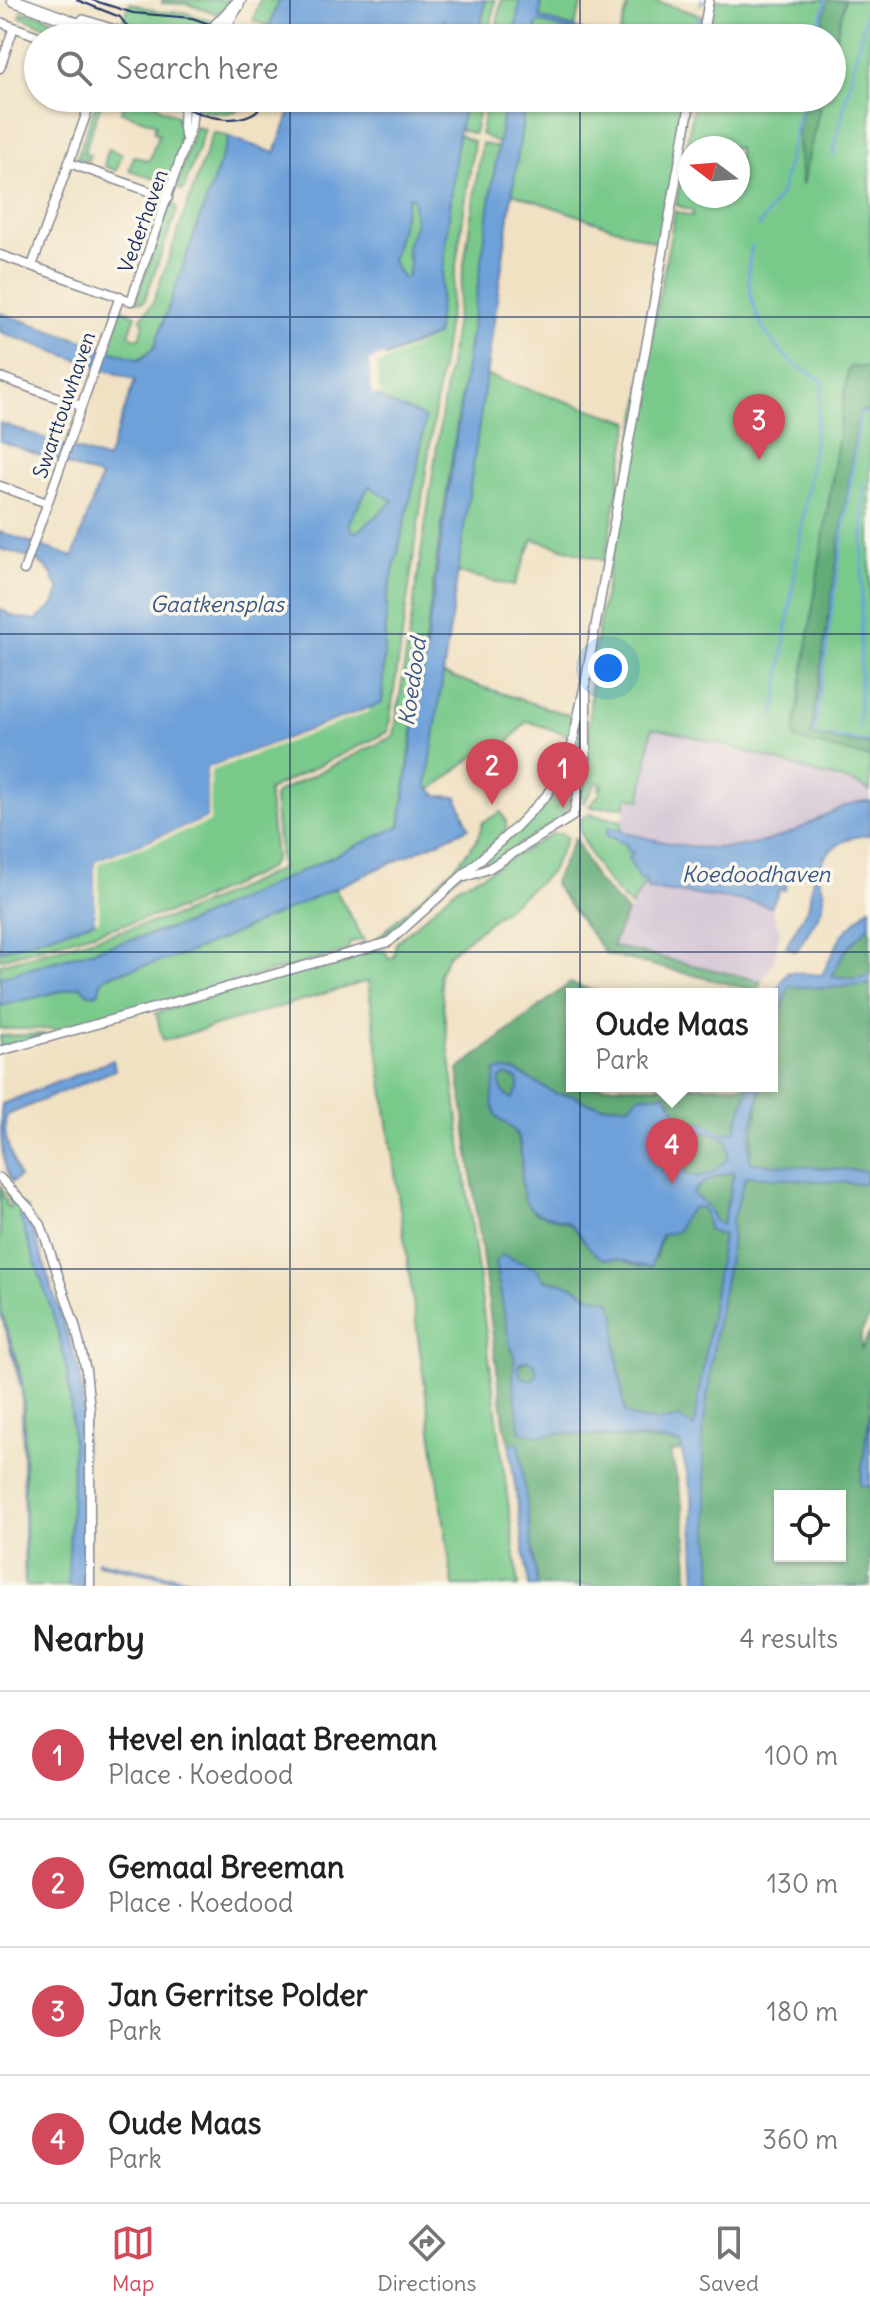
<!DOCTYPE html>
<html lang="en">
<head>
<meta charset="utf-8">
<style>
  :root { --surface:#fff; --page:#f6f6f6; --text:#222; --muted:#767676; --line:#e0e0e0; --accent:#d1495b }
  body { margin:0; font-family:Delius,sans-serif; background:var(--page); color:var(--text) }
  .controls { position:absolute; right:24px; bottom:24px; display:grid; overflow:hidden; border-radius:0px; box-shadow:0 2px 6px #0004 }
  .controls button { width:72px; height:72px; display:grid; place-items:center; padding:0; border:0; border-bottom:2px solid var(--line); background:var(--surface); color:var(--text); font:40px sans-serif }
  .compass { position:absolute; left:678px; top:136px; width:72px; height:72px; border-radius:50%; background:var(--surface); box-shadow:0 2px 6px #0004; rotate:286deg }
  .you { position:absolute; left:608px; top:668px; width:28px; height:28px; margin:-20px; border:6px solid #fff; border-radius:50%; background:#1a73e8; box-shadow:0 0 0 12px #1a73e833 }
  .badge { display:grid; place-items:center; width:52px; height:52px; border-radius:50%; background:var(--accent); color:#fff; font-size:26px; font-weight:700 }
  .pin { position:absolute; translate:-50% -66px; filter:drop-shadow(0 2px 4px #0008) }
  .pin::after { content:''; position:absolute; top:42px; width:28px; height:24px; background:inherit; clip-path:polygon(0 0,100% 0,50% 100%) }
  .popup { position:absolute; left:566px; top:988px; width:212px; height:104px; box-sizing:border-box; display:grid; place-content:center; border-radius:0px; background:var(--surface); filter:drop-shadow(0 2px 6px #0005); font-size:26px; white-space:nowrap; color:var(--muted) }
  .popup b { font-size:30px; color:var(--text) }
  .popup::after { content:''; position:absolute; left:50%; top:100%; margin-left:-16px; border:16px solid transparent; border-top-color:var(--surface) }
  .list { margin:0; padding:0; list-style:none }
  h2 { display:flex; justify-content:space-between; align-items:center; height:104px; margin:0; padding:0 32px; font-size:34px }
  h2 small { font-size:26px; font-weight:400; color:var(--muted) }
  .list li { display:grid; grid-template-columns:52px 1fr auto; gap:24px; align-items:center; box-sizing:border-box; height:128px; padding:0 32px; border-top:2px solid var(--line) }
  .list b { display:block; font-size:30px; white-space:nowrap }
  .list p { margin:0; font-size:26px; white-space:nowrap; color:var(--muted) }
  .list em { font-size:26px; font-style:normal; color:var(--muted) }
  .icon { flex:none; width:44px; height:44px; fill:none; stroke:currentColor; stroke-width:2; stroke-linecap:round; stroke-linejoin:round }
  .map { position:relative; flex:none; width:870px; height:1586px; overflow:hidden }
  .search { position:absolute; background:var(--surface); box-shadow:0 2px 6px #0004; left:24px; right:24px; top:24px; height:88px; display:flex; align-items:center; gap:20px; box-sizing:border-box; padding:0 28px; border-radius:44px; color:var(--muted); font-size:30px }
  .sheet { height:616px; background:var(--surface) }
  nav { display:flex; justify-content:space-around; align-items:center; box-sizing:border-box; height:112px; border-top:2px solid var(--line); background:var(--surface); font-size:22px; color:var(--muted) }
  nav a { display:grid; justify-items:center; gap:4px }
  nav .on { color:var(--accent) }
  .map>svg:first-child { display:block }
  .industrial { fill:#cebed1 }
  .green { fill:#79c98b; stroke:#4a7c74; stroke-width:2; fill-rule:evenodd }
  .forest { fill:#62ad77; stroke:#3e6e6a; stroke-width:2; fill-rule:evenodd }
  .water { fill:#6ea1d9; stroke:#44689c; stroke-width:2; fill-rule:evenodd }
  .pier { fill:#f0e1c3 }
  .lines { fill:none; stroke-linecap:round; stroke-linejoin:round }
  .stream { stroke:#6ea1d9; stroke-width:3 }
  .minor-casing { stroke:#868890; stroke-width:11 }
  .tertiary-casing { stroke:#868890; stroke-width:14 }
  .minor { stroke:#fff; stroke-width:8 }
  .tertiary { stroke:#fff; stroke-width:11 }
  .tram { stroke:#1b2f5e; stroke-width:2 }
  .grid { fill:none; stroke:#1b2f5e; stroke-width:2; stroke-opacity:0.55 }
  .labels { text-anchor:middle; stroke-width:7; stroke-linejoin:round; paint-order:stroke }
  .street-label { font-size:20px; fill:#1b2f5e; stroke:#fbf7ec }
  .water-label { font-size:22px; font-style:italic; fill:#385789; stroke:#fbf7ec }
</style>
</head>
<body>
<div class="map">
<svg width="870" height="1586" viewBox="0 0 870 1586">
  <rect width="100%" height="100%" fill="#fbf7ec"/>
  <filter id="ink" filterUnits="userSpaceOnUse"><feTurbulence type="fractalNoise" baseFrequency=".0125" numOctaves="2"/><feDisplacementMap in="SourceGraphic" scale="16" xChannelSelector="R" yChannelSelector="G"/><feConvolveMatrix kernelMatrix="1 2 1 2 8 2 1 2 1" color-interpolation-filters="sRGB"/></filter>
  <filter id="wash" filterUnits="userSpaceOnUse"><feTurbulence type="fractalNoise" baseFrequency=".006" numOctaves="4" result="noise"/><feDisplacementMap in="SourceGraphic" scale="32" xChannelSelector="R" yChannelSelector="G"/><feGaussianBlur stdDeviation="1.8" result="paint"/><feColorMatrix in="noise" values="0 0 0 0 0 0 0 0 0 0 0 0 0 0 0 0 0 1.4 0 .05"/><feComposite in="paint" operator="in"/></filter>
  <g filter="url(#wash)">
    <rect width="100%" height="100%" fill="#f0e1c3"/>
    <path class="industrial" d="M652,728L706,738L831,777L856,781L870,791V801H864L763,844L685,848L621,831L627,797L641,799Z
      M645,883L648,889L754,902L771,907L780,932L773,964L761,981L612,946L627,912Z"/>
    <path class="green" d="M162,0H233L223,12L221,11L218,14L187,4L162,3Z
      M260,0H279L269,27L253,20Z
      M485,0H495L489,38H479Z
      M501,0H520L514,38H495Z
      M541,0H583L574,28L540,18Z
      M630,0H652L703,16L699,38H618Z
      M713,0H870V791C852,779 833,778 813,772C759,755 707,738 652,728L641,800L627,797L625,807C613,805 600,810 589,806L598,796L604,784L598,790L601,783L597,782L584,803L581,794L588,757L592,663L675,211L692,217L693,211L676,205L695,98H832V38H706ZM690,148H738V196H690Z
      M130,3L159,12H183L214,22L200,38H145L119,29Z
      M22,12L43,16L100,38H78L20,17Z
      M540,22L593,38H535L537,24Z
      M98,98H103L84,153L90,155L87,161L77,158Z
      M126,98H148L162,109L177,116V120L180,121L179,152L169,184L129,170L134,156L149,161L159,134L154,132L156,124L121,112Z
      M196,98H254C237,118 218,114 195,108Z
      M467,98H481L474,134L459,129Z
      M487,98H505L499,144L481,134Z
      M526,98H688L661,244L512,193Z
      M195,127L205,129L183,191L177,188Z
      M213,132L229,137L154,348L137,360L107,350L122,309L136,315L129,334L135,339L139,338L144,325L141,318L153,303Z
      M458,134L474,142L388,732L268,790L275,859L268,869L180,909L0,959V951L95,921V861L207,768L382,702L387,598L417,470L414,412L388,404L378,396V360L436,335Z
      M482,143L499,148L437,556L400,826L186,924L0,977V964L179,915L281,869L274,798L276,793L394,736Z
      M108,149L122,154L116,171L104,166Z
      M409,196L414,197L416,225L406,254L410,264L407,278H402L392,261Z
      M171,203L175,204L177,210L145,299L143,302L136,301Z
      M485,375L630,422L605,561L533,539L514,586L456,572Z
      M369,486L394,501L358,532L352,531L349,522Z
      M442,674L575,717L571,736L527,721L505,746L475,756L431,790L427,786Z
      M584,707V751L580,774L564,816L478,870C484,857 504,842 516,831C561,788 571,766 584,707Z
      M501,812L506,821V831L394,933L372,943L456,866L477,840L483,822Z
      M589,814L622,821L621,831L609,827L633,853L629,858L640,880L645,877V883L631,906C606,884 590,859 579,828L582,818Z
      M552,834H563L567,838L550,873L448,955L439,974L519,1586H453L368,981L163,1041L156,1013L378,950L385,951L389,959L394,957L396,943L460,885L482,875Z
      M334,887L364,940L350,942L348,951L66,1029H0V1006L81,986L99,992L101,982L106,976L180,956Z
      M44,1034V1035L0,1047V1036Z
      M0,1184L8,1208L11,1207L7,1192L28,1209L25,1214H20C36,1266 58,1319 67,1372C78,1442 69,1516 68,1586H25L24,1403L19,1367L0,1309Z"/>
    <path class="forest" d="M827,0H845L832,55V38H819Z
      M805,98H822L802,185L797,132Z
      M851,367H870V411L859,412L811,736L870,744V758L797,740L794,735L848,371Z
      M575,838L595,878L627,912L612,946L761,981L758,991L606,954L555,886L554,882Z
      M870,925V975L856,979L832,976L844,952Z
      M570,983L603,994H572V1086H749L735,1132L723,1133L705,1124L681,1121L666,1094L639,1096L631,1105L604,1106L585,1102L573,1095L557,1094L517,1072L502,1070L497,1075L501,1121C526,1129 519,1160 523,1180C525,1190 531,1202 534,1212L571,1224L589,1247L602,1258L620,1259L640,1267L655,1258L662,1235L678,1231L682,1220L691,1208L703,1207L716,1234H723L695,1429L679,1418C662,1422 640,1424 625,1412L610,1301L589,1296L573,1286L543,1279L502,1255L510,1345L515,1356L513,1384L543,1436L557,1433L680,1443L683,1451L670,1452C683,1494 688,1542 688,1586H537L519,1444L509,1443L505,1429L458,1070Z
      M870,984V1317L861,1333V1350L870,1332V1412L860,1484L870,1487V1586H713L702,1439L716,1329L731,1246L732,1220L746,1176L865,1183L767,1164H754L749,1161L761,1086H772V1040L789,986L827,988ZM780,1496H840V1556H780Z
      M505,1075L518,1079L519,1087L512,1099C504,1095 499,1088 500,1079Z
      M709,1131L728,1140L730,1158L712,1173L698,1177L685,1174C684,1153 688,1139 709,1131Z
      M734,1172L722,1225L716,1223L706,1204L692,1195C699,1182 720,1174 734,1172Z
      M518 1371a10 10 0 1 1 20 0a10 10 0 1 1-20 0Z"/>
    <path class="water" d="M279,0H485L479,38H462L444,20L439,38H302L269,27Z
      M520,0H541L540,18L607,38H593L540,22L537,24L535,38H514Z
      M295,98H467L458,134L436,335L378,360V396C392,408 409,409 425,418L417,470L387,598L382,703L207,768V819L95,861V921L0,951V609L15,617L36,620L54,605L60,587L56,586C50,558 23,556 0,549V532L73,557L101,477L0,441V423L107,460L135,380L0,332V313L140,360L154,348L229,137L275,153ZM409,196L413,197L415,225L407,246L410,264L407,278H402L392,261ZM369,486L393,501L358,532L352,531L349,522Z
      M505,98H526L427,786L438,796L457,797L469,828L222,939L180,956L106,976L101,982L99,992L94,995L87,993L81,986L0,1006V977L186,924L400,826Z
      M864,801H870V835C849,835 820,850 819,874C819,883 825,889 824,898C822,916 806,933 798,949L795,951L786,946L809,905L813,875H788L785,890L780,889L771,907L753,902L647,889L645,878L640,880L628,858L633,853L626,849L627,845L606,835L608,827C670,846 726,860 790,833C815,823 837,805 864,801Z
      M870,907V925L844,952L832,976L856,979L870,975V984L827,988L789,986L772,1040C772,1013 770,995 788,972L822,975L842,935Z
      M113,1060L115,1070L7,1115C0,1133 13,1159 19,1177L12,1182C0,1166 0,1124 2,1104Z
      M502,1070L517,1072L556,1094L573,1095L585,1102L604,1106L630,1105L639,1096L666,1094L681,1121L705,1123L723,1133L735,1131L749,1086H761C758,1104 744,1148 751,1163L866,1171L865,1184L746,1176L732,1220L731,1246L716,1329L702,1439L713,1586H696L692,1496L680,1443L642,1438L557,1433L543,1436L521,1432L513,1384L515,1356L510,1345L495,1262L502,1255L536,1268L543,1279L573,1286L589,1296L610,1301L616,1316V1352L625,1412C640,1424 662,1422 679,1418L694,1428L723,1235L709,1231L703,1207L692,1208L682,1220L678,1231L661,1235L651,1267C639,1267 632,1262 621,1260C615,1258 607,1260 602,1258C586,1251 582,1230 567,1222C556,1216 535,1216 528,1205C512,1183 536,1133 501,1121L496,1116L492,1102L496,1071ZM505,1075L518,1079L519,1087L512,1099C504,1095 499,1088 500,1079ZM709,1131L728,1140L729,1158L712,1173L698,1177L686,1174C683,1153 688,1139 709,1131ZM734,1172L723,1224L722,1225L716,1222L706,1204L692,1194C699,1182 720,1174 734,1172ZM528,1360L535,1365L537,1374L531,1381L521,1377L518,1367L520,1362Z
      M19,1214H25L30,1221L80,1374L85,1424L83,1586H68C69,1516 78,1442 67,1372C58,1319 35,1266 19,1214Z
      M0,1309L22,1382L25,1586L22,1392Z
      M870,1412V1487L860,1485Z
      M509,1443H519L537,1586H529Z
      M97,1561L228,1586H209L97,1564Z"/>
    <path class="pier" d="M440,336L378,365L379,392L383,395H372L369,361L383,355L385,359Z
      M384,706L211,771L210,822L99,863V920L95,921V861L207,819V768L368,709L369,711Z"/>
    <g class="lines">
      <path class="stream" d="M701,4L702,0
        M695,38L699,16
        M816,38L826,0
        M676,142L684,98
        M833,155L869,0
        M759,226L781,193L803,98
        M752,246C741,289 757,333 791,361C800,369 814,374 823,381L774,717
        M859,730L864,483
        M820,736L814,733L860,414L870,413
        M826,736L870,742"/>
    </g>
  </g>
  <g filter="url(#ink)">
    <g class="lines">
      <defs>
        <path id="minor" d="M0,22L43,38
          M702,38L709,0
          M0,68L14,27
          M184,98L183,127L186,139
          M69,163L168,198
          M0,255L131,301L191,128L194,98
          M32,266L92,98
          M0,377L81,406
          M0,486L47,503
          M24,570L120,296
          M465,877L488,869L573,816L586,758V692
          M0,1051L389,942L515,828L546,796L563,768L572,745L585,684L691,98
          M0,1178L30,1209L41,1225L75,1325L86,1370L90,1409V1586"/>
        <path id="tertiary" d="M13,0L70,21L108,38
          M83,21L136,38
          M204,38L240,0
          M217,38L238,5"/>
      </defs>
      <use href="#minor" class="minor-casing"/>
      <use href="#tertiary" class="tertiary-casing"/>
      <use href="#minor" class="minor"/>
      <use href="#tertiary" class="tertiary"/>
      <path class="tram" d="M77,0L120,17L136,38
        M92,0L133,13L192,18L250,38
        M165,98C197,115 245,135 269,98"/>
    </g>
  </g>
  <path class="grid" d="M290,0V38M580,0V38M290,98V1586M580,98V1586M0,317H870M0,634H870M0,952H870M0,1269H870"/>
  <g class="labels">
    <g class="street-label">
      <text transform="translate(143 221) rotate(-70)" y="7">Vederhaven</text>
      <text transform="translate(64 405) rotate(-71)" y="7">Swarttouwhaven</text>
    </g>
    <g class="water-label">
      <text x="217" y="612">Gaatkensplas</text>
      <text transform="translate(412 682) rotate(-82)" y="8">Koedood</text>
      <text x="756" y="882">Koedoodhaven</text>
    </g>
  </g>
</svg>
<div class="controls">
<button><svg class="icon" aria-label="locate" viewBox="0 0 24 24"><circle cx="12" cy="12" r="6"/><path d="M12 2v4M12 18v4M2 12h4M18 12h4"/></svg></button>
</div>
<svg class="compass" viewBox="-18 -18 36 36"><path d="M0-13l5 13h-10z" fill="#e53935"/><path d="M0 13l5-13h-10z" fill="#767676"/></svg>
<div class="you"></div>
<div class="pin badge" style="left:563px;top:808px">1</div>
<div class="pin badge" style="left:492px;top:805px">2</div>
<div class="pin badge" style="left:759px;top:460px">3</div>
<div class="pin badge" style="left:672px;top:1184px">4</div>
<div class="popup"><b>Oude Maas</b>Park</div>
<div class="search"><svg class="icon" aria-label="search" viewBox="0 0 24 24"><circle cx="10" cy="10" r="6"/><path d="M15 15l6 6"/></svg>Search here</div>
</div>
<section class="sheet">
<h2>Nearby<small>4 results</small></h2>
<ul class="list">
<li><span class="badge">1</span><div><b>Hevel en inlaat Breeman</b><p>Place · Koedood</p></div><em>100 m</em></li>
<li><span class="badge">2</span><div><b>Gemaal Breeman</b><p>Place · Koedood</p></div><em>130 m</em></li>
<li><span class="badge">3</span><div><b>Jan Gerritse Polder</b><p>Park</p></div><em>180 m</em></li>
<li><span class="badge">4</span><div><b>Oude Maas</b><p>Park</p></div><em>360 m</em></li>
</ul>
</section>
<nav>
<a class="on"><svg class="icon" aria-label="map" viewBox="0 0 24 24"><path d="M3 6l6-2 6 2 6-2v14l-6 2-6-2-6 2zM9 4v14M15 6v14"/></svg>Map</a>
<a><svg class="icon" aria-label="directions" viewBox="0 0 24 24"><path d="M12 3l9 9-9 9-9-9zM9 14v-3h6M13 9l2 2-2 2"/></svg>Directions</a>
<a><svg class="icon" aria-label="saved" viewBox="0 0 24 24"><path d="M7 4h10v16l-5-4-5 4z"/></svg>Saved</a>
</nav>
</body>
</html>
